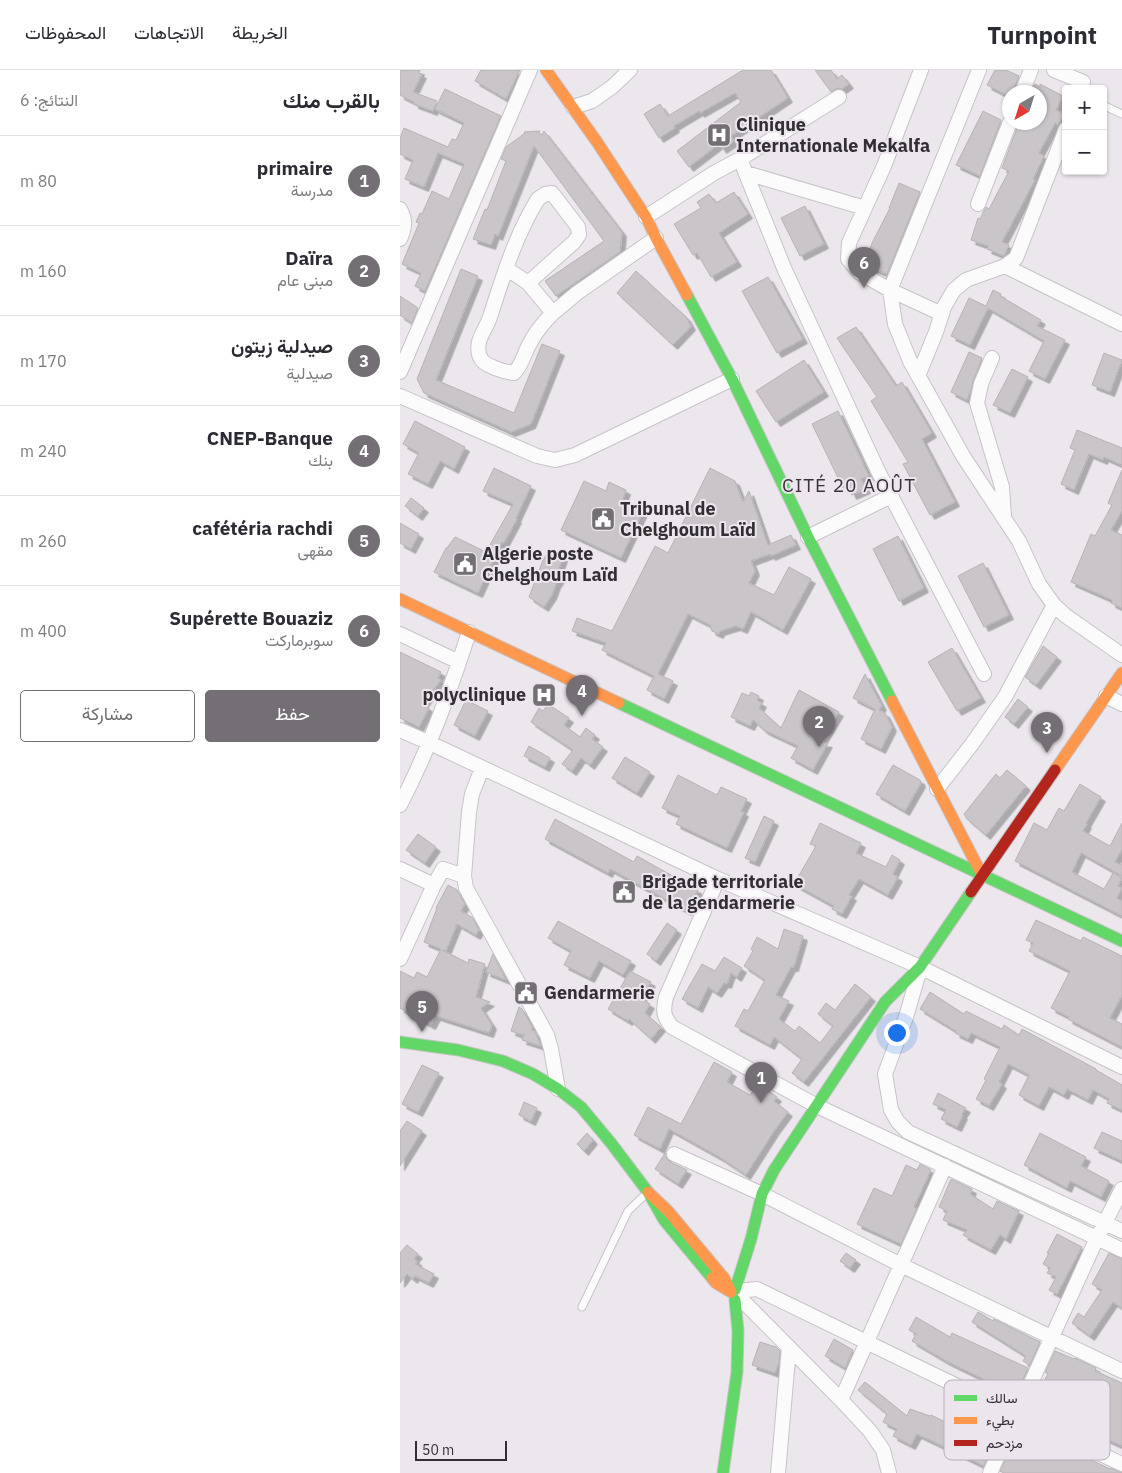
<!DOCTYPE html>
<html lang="ar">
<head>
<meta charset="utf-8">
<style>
  :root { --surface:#fff; --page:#f2f2f3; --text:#2b2b33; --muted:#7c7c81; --line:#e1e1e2; --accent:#736f74 }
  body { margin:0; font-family:"IBM Plex Sans",Vazirmatn,sans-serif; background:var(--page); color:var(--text); direction:rtl }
  .controls { position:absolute; right:15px; top:15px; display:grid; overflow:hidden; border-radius:5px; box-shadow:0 1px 4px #0004 }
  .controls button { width:45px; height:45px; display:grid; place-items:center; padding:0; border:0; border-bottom:1px solid var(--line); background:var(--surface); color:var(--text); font:25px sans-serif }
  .compass { position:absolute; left:602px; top:15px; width:45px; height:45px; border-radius:50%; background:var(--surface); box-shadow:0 1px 4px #0004; rotate:219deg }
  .scale { position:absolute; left:15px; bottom:12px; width:92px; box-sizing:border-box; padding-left:5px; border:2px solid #322f33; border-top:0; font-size:14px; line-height:18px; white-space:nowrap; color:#322f33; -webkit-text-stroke:4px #ece5ee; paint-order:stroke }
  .you { position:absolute; left:496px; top:962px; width:18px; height:18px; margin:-12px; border:4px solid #fff; border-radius:50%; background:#1a73e8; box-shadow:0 0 0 8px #1a73e833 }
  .badge { display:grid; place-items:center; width:32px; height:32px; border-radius:50%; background:var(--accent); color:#fff; font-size:16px; font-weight:700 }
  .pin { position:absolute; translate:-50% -41px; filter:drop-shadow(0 1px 2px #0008) }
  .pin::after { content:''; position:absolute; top:26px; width:18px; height:15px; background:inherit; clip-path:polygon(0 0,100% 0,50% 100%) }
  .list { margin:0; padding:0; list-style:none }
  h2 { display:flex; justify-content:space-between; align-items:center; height:65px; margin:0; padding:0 20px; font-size:21px }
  h2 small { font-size:16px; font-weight:400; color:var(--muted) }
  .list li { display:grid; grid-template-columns:32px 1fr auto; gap:15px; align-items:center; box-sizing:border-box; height:90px; padding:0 20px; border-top:1px solid var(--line) }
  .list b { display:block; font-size:19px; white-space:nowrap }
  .list p { margin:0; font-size:16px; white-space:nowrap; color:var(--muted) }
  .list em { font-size:16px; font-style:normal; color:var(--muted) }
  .actions { display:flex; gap:10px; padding:15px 20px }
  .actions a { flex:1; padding:11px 0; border:1px solid var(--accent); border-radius:5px; text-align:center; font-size:18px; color:var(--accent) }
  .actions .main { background:var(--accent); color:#fff }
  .map { position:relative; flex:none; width:722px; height:1403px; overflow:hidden; direction:ltr }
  header { display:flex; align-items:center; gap:30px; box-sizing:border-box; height:70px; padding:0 25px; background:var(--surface); border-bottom:1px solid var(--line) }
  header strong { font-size:24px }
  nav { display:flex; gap:28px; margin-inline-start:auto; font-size:18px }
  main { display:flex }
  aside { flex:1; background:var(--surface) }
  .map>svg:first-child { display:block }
  .building { fill:#c9c5c9; stroke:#b6b3b6; filter:url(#shadow) }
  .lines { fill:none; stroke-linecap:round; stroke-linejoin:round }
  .lane-casing { stroke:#c7c4c7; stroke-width:9 }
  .street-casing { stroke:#c7c4c7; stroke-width:16 }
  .fast-casing { stroke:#c7c4c7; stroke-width:13 }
  .slow-casing { stroke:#c7c4c7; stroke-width:13 }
  .jam-casing { stroke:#c7c4c7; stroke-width:13 }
  .lane { stroke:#fcfbfc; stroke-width:7 }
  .street { stroke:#fcfbfc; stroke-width:14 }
  .fast { stroke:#63d668; stroke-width:11 }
  .slow { stroke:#ff974d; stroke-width:11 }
  .jam { stroke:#b3261e; stroke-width:11 }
  .labels { text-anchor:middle; stroke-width:4; stroke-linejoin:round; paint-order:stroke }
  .poi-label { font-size:18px; font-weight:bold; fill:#322f33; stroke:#ece5ee; text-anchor:start }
  .neighbourhood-label { font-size:19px; letter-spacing:1px; fill:#373238; stroke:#ece5ee }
  .key { fill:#ece5ee; stroke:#b4aeb6; stroke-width:1 }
  .key-label { font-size:14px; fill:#322f33 }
</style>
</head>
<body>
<header>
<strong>Turnpoint</strong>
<nav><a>الخريطة</a><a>الاتجاهات</a><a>المحفوظات</a></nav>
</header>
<main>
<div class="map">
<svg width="722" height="1403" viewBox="0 0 722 1403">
  <defs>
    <filter id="shadow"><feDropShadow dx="4.5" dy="4.5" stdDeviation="0" flood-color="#0004"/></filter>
  </defs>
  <rect width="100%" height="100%" fill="#ebe7ec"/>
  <path class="building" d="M0,0H20L19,3L22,4L13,22L37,31L33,41L14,34V32L0,25Z
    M81,0H120L106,29L75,11Z
    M343,0H371L388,28L331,66L334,71L322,79L319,74L289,97L277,81L341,32L335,23L300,43L299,41L274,56L275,58L259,68L244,44L260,34L268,46Z
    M415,0H431L437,9L442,5L449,14L442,19L438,18L431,22Z
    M595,0H606L619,6L613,22H610V27L587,15Z
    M635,14L640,17V14L663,26L656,40L664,44L658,55L655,53L639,83L644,86L633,109L635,110L602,172L609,175L604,186L587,179L588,176L571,170L578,148L580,149L586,137L589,139L609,101L602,98L617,58L622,60L626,52H640V22H631Z
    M45,19L101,46L25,221L15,216L21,203L2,194L19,153L16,152L20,143L22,144L32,121L49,129L64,94L38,83L24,117L5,109L13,90L0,84V68L4,58L48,77L52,69L56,70L64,53L35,39Z
    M583,41L601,50L580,106L556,95Z
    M140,61L139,63L142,65L144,61L222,162L220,182L156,226L145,211L204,171L134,76L98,166L95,164L91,175L73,169L85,139L87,140L106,91L101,89L106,77L125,63L124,62Z
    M499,113L520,122L487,204L465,195L472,173L490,138H489Z
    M334,122L348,144L319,163L337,192L311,207L297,183L293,185L274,154L301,138L297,132L309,124L316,133Z
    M405,136L424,174L400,186L381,148Z
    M61,199L78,206L36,310L114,343L142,274L160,281L131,354L111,362L24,323L17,309Z
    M236,201L286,247L291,256L273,275L217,223Z
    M368,207L403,269L377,283L342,221Z
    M593,220L601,224L600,226L641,250L637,256L665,270L645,309L629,301L644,271L588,238L570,275L551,266L569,228L586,236Z
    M0,226L18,238L12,253L0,245Z
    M456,257L496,316L502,312L532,363L522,369L555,432L530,445L503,394L508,392L471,331L477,327L437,268Z
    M569,282L582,288L573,311L570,323L567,330L551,322Z
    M704,283L722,290L710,322L692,315Z
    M404,290L424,322L376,352L356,321Z
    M612,299L628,307L610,343L593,335Z
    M438,341L469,406L461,409L466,419L452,425L448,416L443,418L412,354Z
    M15,351L65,377L54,399L40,391L28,414L8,404L19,383L3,374Z
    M677,360L722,378V395L704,387L703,390L689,384L674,420L661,414L675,380L670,378Z
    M94,398L131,416L116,448L117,449L104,473L102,472L78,523L34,502L46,478H47L55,467L86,482L113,434L83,421Z
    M310,398L335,411L343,432L349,421L368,475L391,465L396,475L371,486L370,484L351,491L355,501L349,513L374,525L389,497L411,509L383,560L351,542L343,559L336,556L320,561L319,564L312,561L310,555L288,544L258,604L273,611L264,629L247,620L254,606L202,580L206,573L172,561L177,548L212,561L255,476L268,483Z
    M722,400V441L711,460L722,465V538L711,533L712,530L671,512L691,464L695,466L712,435L708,433Z
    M184,411L206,421L209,412L226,420L223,429L244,439L221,488L161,460Z
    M11,428L24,438L18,446L5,436Z
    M0,453L19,464L11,479L0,473Z
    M498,466L524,518L499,531L473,479Z
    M148,482L163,487L159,499L164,502L156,514L152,525L144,537L129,527L143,490Z
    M583,493L609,545L584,557L558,506Z
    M643,576L657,587L636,615L625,607Z
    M552,578L581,628L557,641L528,592Z
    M0,582L41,602L38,608L41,610L23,634L29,638L19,657L0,648Z
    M465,604L482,636L479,640L485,643L492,657L481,679L461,669L475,639L453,628Z
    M399,620L439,642L421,672L428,673L413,700L391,688L398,676L364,660L353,650L350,656L331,647L342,623L349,626L351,622L359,626L357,630L362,633L359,638L381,658Z
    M618,629L628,637L614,654L605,647Z
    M66,630L88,641L75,666L54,655Z
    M148,634L169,648L164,655L180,667L186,658L195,665L192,669L203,677L190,695L181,688L172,701L162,694L173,680L131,652L139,638L143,641Z
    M129,676L150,688L145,697L124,686Z
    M225,687L250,702L237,723L212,708Z
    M493,695L520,710L521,713L505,741L476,724Z
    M607,700L626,716L586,765L567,749L564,744L596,704L600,708Z
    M278,705L317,725L321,717L347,729L341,741L344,742L327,778L276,754L280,746L262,738Z
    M680,714L701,727L686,753L687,754L683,761L710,776L722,753V779L715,792L722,795V806L681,783L672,802L704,819L713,803L722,808L718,816L722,818L717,828L722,831V846L615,791L634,753L647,760L659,738L664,741Z
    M364,746L374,751L355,792L345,788Z
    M155,749L234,792L237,786L298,820L287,841L210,799L208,803L145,769Z
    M420,753L461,773L456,783L486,797L492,785L500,790L493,804L498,807L488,825L459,809L449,825L452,826L442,844L432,839L434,836L394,814L416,776L410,774Z
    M18,764L36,777L25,793L6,780Z
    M48,815L57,820L65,834L61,841L73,848L79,860L76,865L57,854L46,881L42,880L68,893L69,889L85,894L76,927L90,932L81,938L92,955L89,963L36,946L31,955L0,938V901L14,908L17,902L27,907L41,879L24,872L37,838H36Z
    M636,850L681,871L683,867L722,886V925L710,948L722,954V977L668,949L669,947L651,938L670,901L629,881L633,873L626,870Z
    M158,851L231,891L223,905L199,891L190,908L164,895L171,881L148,868Z
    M267,853L277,860L256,891L247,884Z
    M384,859L403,866L394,897H391L376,925L389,931L379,949L395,961L399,956L420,973L433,956L418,944L426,933L435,940L455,914L471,927L404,1012L392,1003L402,989L374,967L370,975L335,956L344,939L348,941L365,910L344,896L353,881L351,879L357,867L378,879Z
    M93,884L106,910L86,902Z
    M324,887L342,898L337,907L331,903L327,914L324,913L317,923L308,917L298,938L282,929L302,894L315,901Z
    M230,901L251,912L241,929L250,934L245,943L261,957L251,969L229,949L228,951L208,939Z
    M530,922L564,944L566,941L602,959L604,955L619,965L622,959L696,999V1000L722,1015V1040L707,1033L709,1029L693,1020L688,1030L667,1019L664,1025L649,1017L639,1036L619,1025L629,1005L608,994L599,1012L602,1014L589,1036L576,1029L586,1010L584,1009L600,977L571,963L568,969L555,963L556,961L520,939Z
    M119,937L122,939L133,958L131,960L135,961L141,976L122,970L124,964L122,965L111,961Z
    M314,992L332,1002L327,1012L350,1025L358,1014L377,1027L374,1031L388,1042L374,1061L346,1105L321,1088L269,1059L260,1079L234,1065L248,1037L281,1054Z
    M22,995L39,1003L18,1042L2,1034Z
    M538,1023L566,1038L562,1044L563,1045L557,1057L541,1049L546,1040L533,1034Z
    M124,1032L137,1038L131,1051L119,1045Z
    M7,1051L22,1061L0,1096V1061Z
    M702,1062L722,1071V1091L694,1078Z
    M187,1063L193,1070L184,1081L177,1074Z
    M640,1063L686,1087L681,1096L709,1111L701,1127L670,1111L667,1118L624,1095Z
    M265,1083L267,1089L270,1092L287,1100L278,1114L255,1099Z
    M520,1094L531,1100L514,1137L517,1138L501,1174L457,1154L474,1118L492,1126L506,1095L517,1100Z
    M551,1109L572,1119L570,1124L593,1139L597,1131L619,1141L606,1169L600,1165L591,1180L563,1165L567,1160L543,1150L547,1141L539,1137Z
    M657,1164L682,1177L657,1224L649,1220L656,1207L647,1203L650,1198L643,1194L649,1183H647Z
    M7,1175L18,1184L14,1189L18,1192L15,1194L34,1204L29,1213L15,1206L13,1209L7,1204L0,1213V1183Z
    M446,1183L456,1190L450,1198L440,1191Z
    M709,1183L722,1189V1238L713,1232L690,1266L672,1253L678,1243L684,1247L702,1220L692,1214Z
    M578,1242L593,1251L594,1249L640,1272L630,1295L623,1291L626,1286L572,1252Z
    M516,1247L550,1267L552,1263L628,1298L616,1325L546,1291L512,1271L516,1264L509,1260Z
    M434,1269L453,1280L445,1298L425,1286Z
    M360,1272L376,1277L380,1281L379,1292L375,1303L352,1295Z
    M655,1281L674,1289L675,1288L696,1298L695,1301L722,1313V1376L665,1350L666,1348L649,1341L647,1345L630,1335L648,1304L645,1302Z
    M465,1312L507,1346L510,1339L530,1346L531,1345L574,1366L591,1342L604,1348L584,1396L517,1364L511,1375L493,1366L497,1359L483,1352L487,1344L458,1320Z
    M621,1356L633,1362L644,1371L646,1368L710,1399L711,1398L722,1403H604L600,1401Z"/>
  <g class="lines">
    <defs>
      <path id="lane" d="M703,35L722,44
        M182,1237L228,1141L247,1123"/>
      <path id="street" d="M521,0L484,96L449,173L448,189L460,203L490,220L542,244
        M579,0L490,220L495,254L510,291L563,386L619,471L639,514L654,535L666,546L722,585
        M654,0L683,12
        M622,22L631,0
        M173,37L192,31L212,17L230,0
        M340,89L439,27
        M346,103L465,138
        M578,134L610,52
        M0,139C6,150 5,158 0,169
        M246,147L314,103L340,89L384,198L478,401L584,604
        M605,196L722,254
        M106,198L128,213L153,243L177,223L256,168
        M128,213L174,172L179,165L178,157L152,123L145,124L138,129C115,166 103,207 90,247C87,256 81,264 79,272C78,277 78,283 80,287C83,296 105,302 114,303C122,295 124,284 129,275C135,262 143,253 153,243
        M592,288L581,314L577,333L602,417L604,446
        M0,302L130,0
        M518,306L536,262L544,237L554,220L566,210L605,196L616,188L666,59
        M0,326L137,386L155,390L175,385L332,309
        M408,467L491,426
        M0,564L59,592
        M706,626L722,634
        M0,660L30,673L318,809L520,897L722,997
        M82,698L72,724L69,742L64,806L66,818L147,965L151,979L158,1019
        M537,719L572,674L605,627L654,535
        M0,735C29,680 50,621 69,562
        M0,799L34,815L43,799L64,806
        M318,809L266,927C263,941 263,946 272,957L417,1036L722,1180
        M0,889L34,815
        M520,899L506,947L485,1004L491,1040L498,1052L508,1062L722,1161
        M274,1084L362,1124L501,1195L722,1301
        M338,1221L357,1219L617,1345L722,1394
        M340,1228L441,1330L470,1361L483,1380L489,1403
        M441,1330L545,1096
        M378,1403L389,1277
        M590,1403L697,1168L722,1119"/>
      <path id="fast" d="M287,225L332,309L408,467L492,631
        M219,633L722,871
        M0,972L58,980L103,991L133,1004L158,1019L181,1037L211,1073L248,1122L264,1150L312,1208
        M335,1220L351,1169L362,1124L374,1100L485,932L520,897L571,822
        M323,1403L337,1302L338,1261L335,1230"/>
      <path id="slow" d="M146,0L197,72L246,147L256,168L287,225
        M0,529L219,633
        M492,631L582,805
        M655,700L722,603
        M248,1122L268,1141L324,1208L331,1222L316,1213L312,1208"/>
      <path id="jam" d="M571,822L655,700"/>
    </defs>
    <use href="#lane" class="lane-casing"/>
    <use href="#street" class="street-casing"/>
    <use href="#fast" class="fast-casing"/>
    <use href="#slow" class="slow-casing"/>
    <use href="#jam" class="jam-casing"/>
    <use href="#lane" class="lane"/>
    <use href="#street" class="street"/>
    <use href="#fast" class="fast"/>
    <use href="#slow" class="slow"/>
    <use href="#jam" class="jam"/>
  </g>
  <defs>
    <symbol id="hospital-square" viewBox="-11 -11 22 22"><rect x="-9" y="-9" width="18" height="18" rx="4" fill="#736f74" stroke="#ece5ee"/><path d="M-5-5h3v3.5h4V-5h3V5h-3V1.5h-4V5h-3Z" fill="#fff"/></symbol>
    <symbol id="civic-square" viewBox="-11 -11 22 22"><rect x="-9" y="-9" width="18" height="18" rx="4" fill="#736f74" stroke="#ece5ee"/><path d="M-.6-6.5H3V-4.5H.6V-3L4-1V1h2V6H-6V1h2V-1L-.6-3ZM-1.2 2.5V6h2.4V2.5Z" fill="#fff"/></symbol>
  </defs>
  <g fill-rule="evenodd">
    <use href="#hospital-square" x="305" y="51" width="28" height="28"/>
    <use href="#civic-square" x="189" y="435" width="28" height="28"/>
    <use href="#civic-square" x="51" y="480" width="28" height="28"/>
    <use href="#hospital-square" x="130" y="611" width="28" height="28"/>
    <use href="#civic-square" x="210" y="808" width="28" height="28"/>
    <use href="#civic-square" x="112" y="909" width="28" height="28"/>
  </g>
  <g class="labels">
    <g class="poi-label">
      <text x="336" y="61">Clinique<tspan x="336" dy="21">Internationale Mekalfa</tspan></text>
      <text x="220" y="445">Tribunal de<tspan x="220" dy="21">Chelghoum Laïd</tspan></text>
      <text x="82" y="490">Algerie poste<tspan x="82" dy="21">Chelghoum Laïd</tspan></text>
      <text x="126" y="631" text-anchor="end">polyclinique</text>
      <text x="242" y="818">Brigade territoriale<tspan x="242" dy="21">de la gendarmerie</tspan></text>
      <text x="144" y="929">Gendarmerie</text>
    </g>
    <g class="neighbourhood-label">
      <text x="449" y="422">CITÉ 20 AOÛT</text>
    </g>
  </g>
  <rect x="544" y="1310" width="166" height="80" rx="8" class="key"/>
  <rect x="554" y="1325" width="23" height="6" fill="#63d668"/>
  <rect x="554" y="1347" width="23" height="7" fill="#ff974d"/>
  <rect x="554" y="1370" width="23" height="6" fill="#b3261e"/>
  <g class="key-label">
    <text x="586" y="1333">سالك</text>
    <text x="586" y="1355">بطيء</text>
    <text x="586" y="1378">مزدحم</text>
  </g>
</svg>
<div class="controls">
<button>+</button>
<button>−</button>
</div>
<svg class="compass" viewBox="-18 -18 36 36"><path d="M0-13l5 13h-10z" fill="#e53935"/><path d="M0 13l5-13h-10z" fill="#7c7c81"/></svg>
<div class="scale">50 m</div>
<div class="you"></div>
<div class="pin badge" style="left:361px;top:1033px">1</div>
<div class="pin badge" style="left:419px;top:677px">2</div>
<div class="pin badge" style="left:647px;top:683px">3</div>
<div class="pin badge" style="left:182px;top:646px">4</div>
<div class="pin badge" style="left:22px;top:962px">5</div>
<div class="pin badge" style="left:464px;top:218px">6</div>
</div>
<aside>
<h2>بالقرب منك<small>النتائج: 6</small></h2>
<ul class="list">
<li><span class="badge">1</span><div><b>primaire</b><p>مدرسة</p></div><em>80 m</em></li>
<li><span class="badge">2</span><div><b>Daïra</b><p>مبنى عام</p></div><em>160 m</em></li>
<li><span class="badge">3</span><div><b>صيدلية زيتون</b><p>صيدلية</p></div><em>170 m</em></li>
<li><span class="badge">4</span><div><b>CNEP-Banque</b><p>بنك</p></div><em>240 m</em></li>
<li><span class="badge">5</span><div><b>cafétéria rachdi</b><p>مقهى</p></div><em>260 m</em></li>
<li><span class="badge">6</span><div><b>Supérette Bouaziz</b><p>سوبرماركت</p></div><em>400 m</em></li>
</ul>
<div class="actions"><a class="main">حفظ</a><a>مشاركة</a></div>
</aside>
</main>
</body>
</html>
